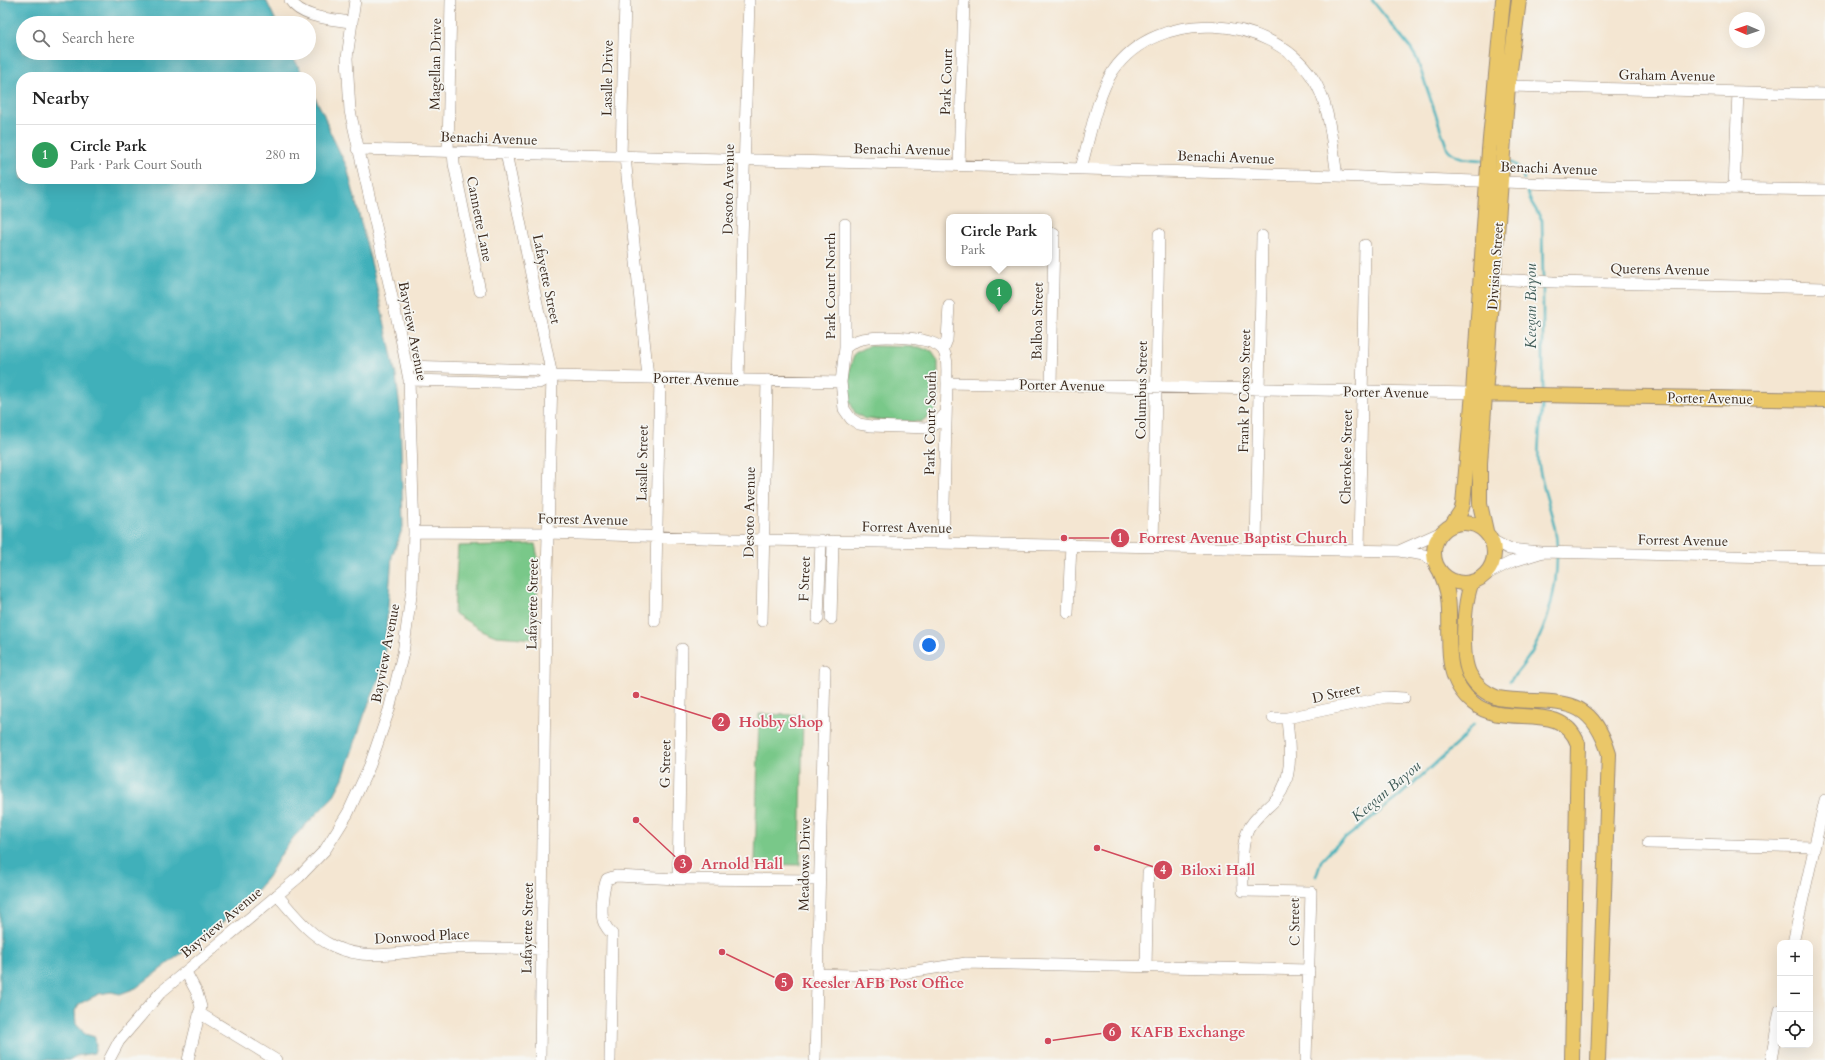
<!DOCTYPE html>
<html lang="en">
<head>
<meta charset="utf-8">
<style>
  :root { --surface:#fff; --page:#f2f2f2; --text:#222; --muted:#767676; --line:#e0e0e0; --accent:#2563eb }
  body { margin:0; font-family:Cardo,serif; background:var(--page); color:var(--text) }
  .controls { position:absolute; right:12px; bottom:12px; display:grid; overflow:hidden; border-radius:8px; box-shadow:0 4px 16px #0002 }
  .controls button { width:36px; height:36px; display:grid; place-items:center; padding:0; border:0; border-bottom:1px solid var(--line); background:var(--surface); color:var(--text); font:20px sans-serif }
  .compass { position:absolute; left:1729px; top:12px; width:36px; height:36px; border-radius:50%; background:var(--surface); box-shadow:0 4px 16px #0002; rotate:272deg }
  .you { position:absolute; left:929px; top:645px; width:14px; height:14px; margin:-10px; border:3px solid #fff; border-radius:50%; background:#1a73e8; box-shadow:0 0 0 6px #1a73e833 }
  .badge { display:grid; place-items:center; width:26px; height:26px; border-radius:50%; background:var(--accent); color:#fff; font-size:13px; font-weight:700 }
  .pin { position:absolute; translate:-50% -33px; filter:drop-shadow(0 1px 2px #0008) }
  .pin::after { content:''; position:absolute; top:21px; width:14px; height:12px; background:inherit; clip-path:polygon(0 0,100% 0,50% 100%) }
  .popup { position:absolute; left:946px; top:214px; width:106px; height:52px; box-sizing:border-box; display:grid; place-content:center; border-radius:8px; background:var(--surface); filter:drop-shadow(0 1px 3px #0005); font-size:13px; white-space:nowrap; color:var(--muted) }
  .popup b { font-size:15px; color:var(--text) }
  .popup::after { content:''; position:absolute; left:50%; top:100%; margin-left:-8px; border:8px solid transparent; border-top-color:var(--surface) }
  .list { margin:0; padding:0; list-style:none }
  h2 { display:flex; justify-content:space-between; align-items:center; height:52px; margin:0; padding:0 16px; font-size:17px }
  h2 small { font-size:13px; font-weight:400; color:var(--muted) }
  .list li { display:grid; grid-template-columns:26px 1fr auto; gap:12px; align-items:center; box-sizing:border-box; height:60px; padding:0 16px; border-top:1px solid var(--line) }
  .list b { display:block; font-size:15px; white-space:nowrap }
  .list p { margin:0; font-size:13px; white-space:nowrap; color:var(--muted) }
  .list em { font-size:13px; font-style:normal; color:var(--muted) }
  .icon { flex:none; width:22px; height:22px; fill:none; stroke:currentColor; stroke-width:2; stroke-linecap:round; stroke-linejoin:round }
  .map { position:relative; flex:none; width:1825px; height:1060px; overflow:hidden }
  .search { position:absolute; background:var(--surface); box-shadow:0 4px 16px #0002; left:16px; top:16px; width:300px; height:44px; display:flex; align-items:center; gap:10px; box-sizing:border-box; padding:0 14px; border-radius:22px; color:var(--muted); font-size:15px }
  .panel { position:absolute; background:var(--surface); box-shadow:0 4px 16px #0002; left:16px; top:72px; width:300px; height:112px; border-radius:16px }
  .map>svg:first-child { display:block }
  .green { fill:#79c889; stroke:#5a7954 }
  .water { fill:#40b0ba; stroke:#3e6d6c }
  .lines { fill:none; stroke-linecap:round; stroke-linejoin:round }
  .stream { stroke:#40b0ba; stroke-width:2.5 }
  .minor-casing { stroke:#988878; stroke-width:12 }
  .major-casing { stroke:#988878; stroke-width:16 }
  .minor { stroke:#fff; stroke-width:11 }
  .major { stroke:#eac769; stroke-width:14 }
  .labels { text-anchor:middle; stroke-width:3.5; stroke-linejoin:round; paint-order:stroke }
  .street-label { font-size:14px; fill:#3b2a1e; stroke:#f6f6f2 }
  .water-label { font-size:15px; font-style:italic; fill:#3d5955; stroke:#f6f6f2 }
  .leader { fill:none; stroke:#d1495b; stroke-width:1.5 }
  .callout-dot { fill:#d1495b; stroke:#f6f6f2; stroke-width:1.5 }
  .mark-label { font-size:12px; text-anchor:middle; font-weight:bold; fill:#fff }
  .callout-label { font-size:15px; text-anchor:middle; font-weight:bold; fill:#d1495b; stroke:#f6f6f2; stroke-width:3.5; stroke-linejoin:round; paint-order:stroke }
</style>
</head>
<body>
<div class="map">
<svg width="1825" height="1060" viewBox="0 0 1825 1060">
  <rect width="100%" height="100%" fill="#f6f6f2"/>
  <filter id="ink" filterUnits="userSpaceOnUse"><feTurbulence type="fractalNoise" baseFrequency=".025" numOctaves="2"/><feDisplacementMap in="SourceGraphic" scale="8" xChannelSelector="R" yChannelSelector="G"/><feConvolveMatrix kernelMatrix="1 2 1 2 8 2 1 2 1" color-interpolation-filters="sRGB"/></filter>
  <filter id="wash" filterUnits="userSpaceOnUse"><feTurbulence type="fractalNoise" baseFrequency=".012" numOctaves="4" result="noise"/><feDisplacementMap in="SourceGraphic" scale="16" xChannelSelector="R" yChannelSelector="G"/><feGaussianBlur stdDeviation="0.9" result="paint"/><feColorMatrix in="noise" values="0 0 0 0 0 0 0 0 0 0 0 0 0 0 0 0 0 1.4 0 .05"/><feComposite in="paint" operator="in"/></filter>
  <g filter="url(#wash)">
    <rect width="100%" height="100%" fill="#f4e6d2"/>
    <path class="green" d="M869,346L919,347L932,352L938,361V402L934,412L921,422L865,419L855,413L849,400L850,367L855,353Z
      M535,544L538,558L536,639L496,636L481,630L454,613L458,546Z
      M759,714L803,715L800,865L755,864Z"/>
    <path class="water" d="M0,0H266L277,23H23V53H291L304,77H21V179H311V90L324,115L330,132L347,167L374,274L396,376L400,409L403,527L392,556L384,657L379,679L365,713L343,778L333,797L293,838L280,856L268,877L241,908L136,988L120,994L111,992L99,994L79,1004L75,1011L76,1024L85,1034L95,1037L96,1047L94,1053L76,1056L71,1060H0Z"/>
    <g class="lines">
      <path class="stream" d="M1372,0L1411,49L1417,59L1447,148C1456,160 1471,159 1484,160
        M1507,162C1517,163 1522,171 1524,180
        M1526,187L1530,200L1542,220L1543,278
        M1543,390V285
        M1543,399C1542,418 1536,448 1539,466C1543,494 1557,521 1557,549
        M1510,681C1517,672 1526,662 1532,652C1548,624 1557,588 1557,556
        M1316,876L1321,861L1333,848L1397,798L1460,741L1474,724"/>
    </g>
  </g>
  <g filter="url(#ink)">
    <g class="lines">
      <defs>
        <path id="minor" d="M290,0C301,18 332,19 351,22
          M1508,86L1825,94
          M357,149L1337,176L1610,186L1825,190
          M448,152L451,0
          M453,152L454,164L480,291
          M506,153L552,376L546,615L540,1060
          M621,156L625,0
          M625,157L648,377
          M959,165L964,0
          M1081,168C1089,140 1097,95 1113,71C1157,7 1270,14 1312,77C1330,102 1332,145 1337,176
          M1734,188L1738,92
          M845,224V348L841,382L844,409L851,419L859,424L871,426L928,428L938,422L946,413
          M1494,279L1553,282L1825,288
          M845,348C850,344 856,340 862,339C879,336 932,335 943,350C949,359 946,373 947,383L943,543
          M943,350L947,340L949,306
          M407,366L539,370L552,376
          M409,380L539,383L552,376L841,382
          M738,380L749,0
          M947,383L1473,393
          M1051,385L1054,233
          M414,532L548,533L763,540L1399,551L1424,555L1436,562
          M1492,540L1509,549L1541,552L1825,558
          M1153,547L1159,234
          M1256,548L1262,236
          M1359,550L1365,245
          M1399,551L1444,531
          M1485,575L1511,562L1540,553
          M1068,613L1071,544
          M818,619L821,540
          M831,619L833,541
          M655,621L660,378
          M762,621L767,380
          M1273,718H1287L1386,697L1404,698
          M1287,718C1289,745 1295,775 1277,798C1268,808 1254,817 1248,830C1240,847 1243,872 1243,891L1311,892L1306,1060
          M1648,843L1814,847
          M678,879L682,649
          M277,895C294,914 309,935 333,946C370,964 414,949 453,948C483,947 513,948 542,949
          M1793,943L1825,800
          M1146,968L1148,873
          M186,972L197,993L201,1007L188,1060
          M817,974L885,976L966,963L1309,970
          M199,1013L276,1060
          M109,1060L119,1041L161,992L299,877L325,850L348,813L370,765L389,710L403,653L412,589L414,532L409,380L399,328L350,111L347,58L355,0
          M610,1060L612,934C609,931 606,927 604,923C600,914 603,888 607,879L616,876L678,879L819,880
          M815,1060L825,670
          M1771,1060L1780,1010"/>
        <path id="major" d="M1477,394L1825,400
          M1434 553a30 30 0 1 1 60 0a30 30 0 1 1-60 0Z
          M1451,526L1461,511L1463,504L1473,393L1489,150L1503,0
          M1486,531L1480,504V463L1508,86L1519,0
          M1439,569C1443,578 1447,587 1448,597C1453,636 1439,674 1473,703C1505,730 1561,698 1578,744L1572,1060
          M1472,582C1464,601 1460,657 1470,675C1476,686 1487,694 1498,698C1551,707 1589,687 1609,754L1598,1060"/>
      </defs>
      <use href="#minor" class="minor-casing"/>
      <use href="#major" class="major-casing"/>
      <use href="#minor" class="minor"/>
      <use href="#major" class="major"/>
    </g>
  </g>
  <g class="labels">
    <g class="street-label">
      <text transform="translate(435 64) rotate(-89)" y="5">Magellan Drive</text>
      <text transform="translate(1667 75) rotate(1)" y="5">Graham Avenue</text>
      <text transform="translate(607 78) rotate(-89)" y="5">Lasalle Drive</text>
      <text transform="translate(946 82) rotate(-88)" y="5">Park Court</text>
      <text transform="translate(489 138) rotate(2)" y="5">Benachi Avenue</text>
      <text transform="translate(902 149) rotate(1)" y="5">Benachi Avenue</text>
      <text transform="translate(1226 157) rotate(2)" y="5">Benachi Avenue</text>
      <text transform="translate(1549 168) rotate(2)" y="5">Benachi Avenue</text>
      <text transform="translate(728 189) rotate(-89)" y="5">Desoto Avenue</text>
      <text transform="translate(480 219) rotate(79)" y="5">Cannette Lane</text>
      <text transform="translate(1495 266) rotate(-86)" y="5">Division Street</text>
      <text transform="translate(1660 269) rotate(1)" y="5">Querens Avenue</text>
      <text transform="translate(547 279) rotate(78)" y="5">Lafayette Street</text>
      <text transform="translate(830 286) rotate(-90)" y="5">Park Court North</text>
      <text transform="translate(1037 321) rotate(-89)" y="5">Balboa Street</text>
      <text transform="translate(413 331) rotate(79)" y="5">Bayview Avenue</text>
      <text transform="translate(696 379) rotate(2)" y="5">Porter Avenue</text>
      <text transform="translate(1062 385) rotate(1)" y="5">Porter Avenue</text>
      <text transform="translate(1141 390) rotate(-89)" y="5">Columbus Street</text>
      <text transform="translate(1244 391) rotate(-89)" y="5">Frank P Corso Street</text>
      <text transform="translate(1386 392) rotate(1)" y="5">Porter Avenue</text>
      <text transform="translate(1710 398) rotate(1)" y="5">Porter Avenue</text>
      <text transform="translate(930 423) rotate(-89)" y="5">Park Court South</text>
      <text transform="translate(1346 457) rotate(-89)" y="5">Cherokee Street</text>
      <text transform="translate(642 463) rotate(-89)" y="5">Lasalle Street</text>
      <text transform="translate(749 512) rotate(-89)" y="5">Desoto Avenue</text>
      <text transform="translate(583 519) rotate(1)" y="5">Forrest Avenue</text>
      <text transform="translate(907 527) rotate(1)" y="5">Forrest Avenue</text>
      <text transform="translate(1683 540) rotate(1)" y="5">Forrest Avenue</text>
      <text transform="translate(804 579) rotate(-88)" y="5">F Street</text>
      <text transform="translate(532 604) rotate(-89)" y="5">Lafayette Street</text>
      <text transform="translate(385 653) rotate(-79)" y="5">Bayview Avenue</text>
      <text transform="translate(1336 693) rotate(-12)" y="5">D Street</text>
      <text transform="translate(665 764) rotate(-89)" y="5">G Street</text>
      <text transform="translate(804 864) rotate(-89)" y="5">Meadows Drive</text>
      <text transform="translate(221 922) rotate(-40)" y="5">Bayview Avenue</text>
      <text transform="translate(1294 922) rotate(-91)" y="5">C Street</text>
      <text transform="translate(527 928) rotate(-89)" y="5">Lafayette Street</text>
      <text transform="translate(422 936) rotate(-3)" y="5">Donwood Place</text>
    </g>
    <g class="water-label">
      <text transform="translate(1531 306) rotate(-90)" y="5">Keegan Bayou</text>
      <text transform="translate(1386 791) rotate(-40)" y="5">Keegan Bayou</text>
    </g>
  </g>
  <path class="leader" d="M1064 538L1120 538M636 695L721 722M636 820L683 864M1097 848L1163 870M722 952L784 982M1048 1041L1112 1032"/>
  <g class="callout-dot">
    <circle cx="1064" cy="538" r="4"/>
    <circle cx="636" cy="695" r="4"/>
    <circle cx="636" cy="820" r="4"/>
    <circle cx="1097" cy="848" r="4"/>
    <circle cx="722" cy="952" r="4"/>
    <circle cx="1048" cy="1041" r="4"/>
    <circle cx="1120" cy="538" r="10"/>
    <circle cx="721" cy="722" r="10"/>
    <circle cx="683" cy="864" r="10"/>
    <circle cx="1163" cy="870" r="10"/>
    <circle cx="784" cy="982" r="10"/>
    <circle cx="1112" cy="1032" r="10"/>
  </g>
  <g class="mark-label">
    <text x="1120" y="542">1</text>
    <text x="721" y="726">2</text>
    <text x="683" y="868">3</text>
    <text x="1163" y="874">4</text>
    <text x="784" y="987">5</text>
    <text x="1112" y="1036">6</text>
  </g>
  <g class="callout-label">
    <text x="1243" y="543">Forrest Avenue Baptist Church</text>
    <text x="781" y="727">Hobby Shop</text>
    <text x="742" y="869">Arnold Hall</text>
    <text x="1218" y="875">Biloxi Hall</text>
    <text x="883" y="988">Keesler AFB Post Office</text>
    <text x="1188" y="1037">KAFB Exchange</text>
  </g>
</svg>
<div class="controls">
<button>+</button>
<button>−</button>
<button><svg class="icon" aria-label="locate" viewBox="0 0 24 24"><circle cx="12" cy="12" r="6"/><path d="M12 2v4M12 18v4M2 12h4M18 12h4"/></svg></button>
</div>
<svg class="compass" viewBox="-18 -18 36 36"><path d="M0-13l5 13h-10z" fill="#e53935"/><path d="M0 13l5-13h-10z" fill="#767676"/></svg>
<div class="you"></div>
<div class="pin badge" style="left:999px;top:312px;background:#2e9e5b">1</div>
<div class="popup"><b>Circle Park</b>Park</div>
<div class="search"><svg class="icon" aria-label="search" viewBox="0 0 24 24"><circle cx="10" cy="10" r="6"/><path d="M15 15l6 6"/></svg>Search here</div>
<section class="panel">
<h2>Nearby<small></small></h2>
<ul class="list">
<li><span class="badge" style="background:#2e9e5b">1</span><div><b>Circle Park</b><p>Park · Park Court South</p></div><em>280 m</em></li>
</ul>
</section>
</div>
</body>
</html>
